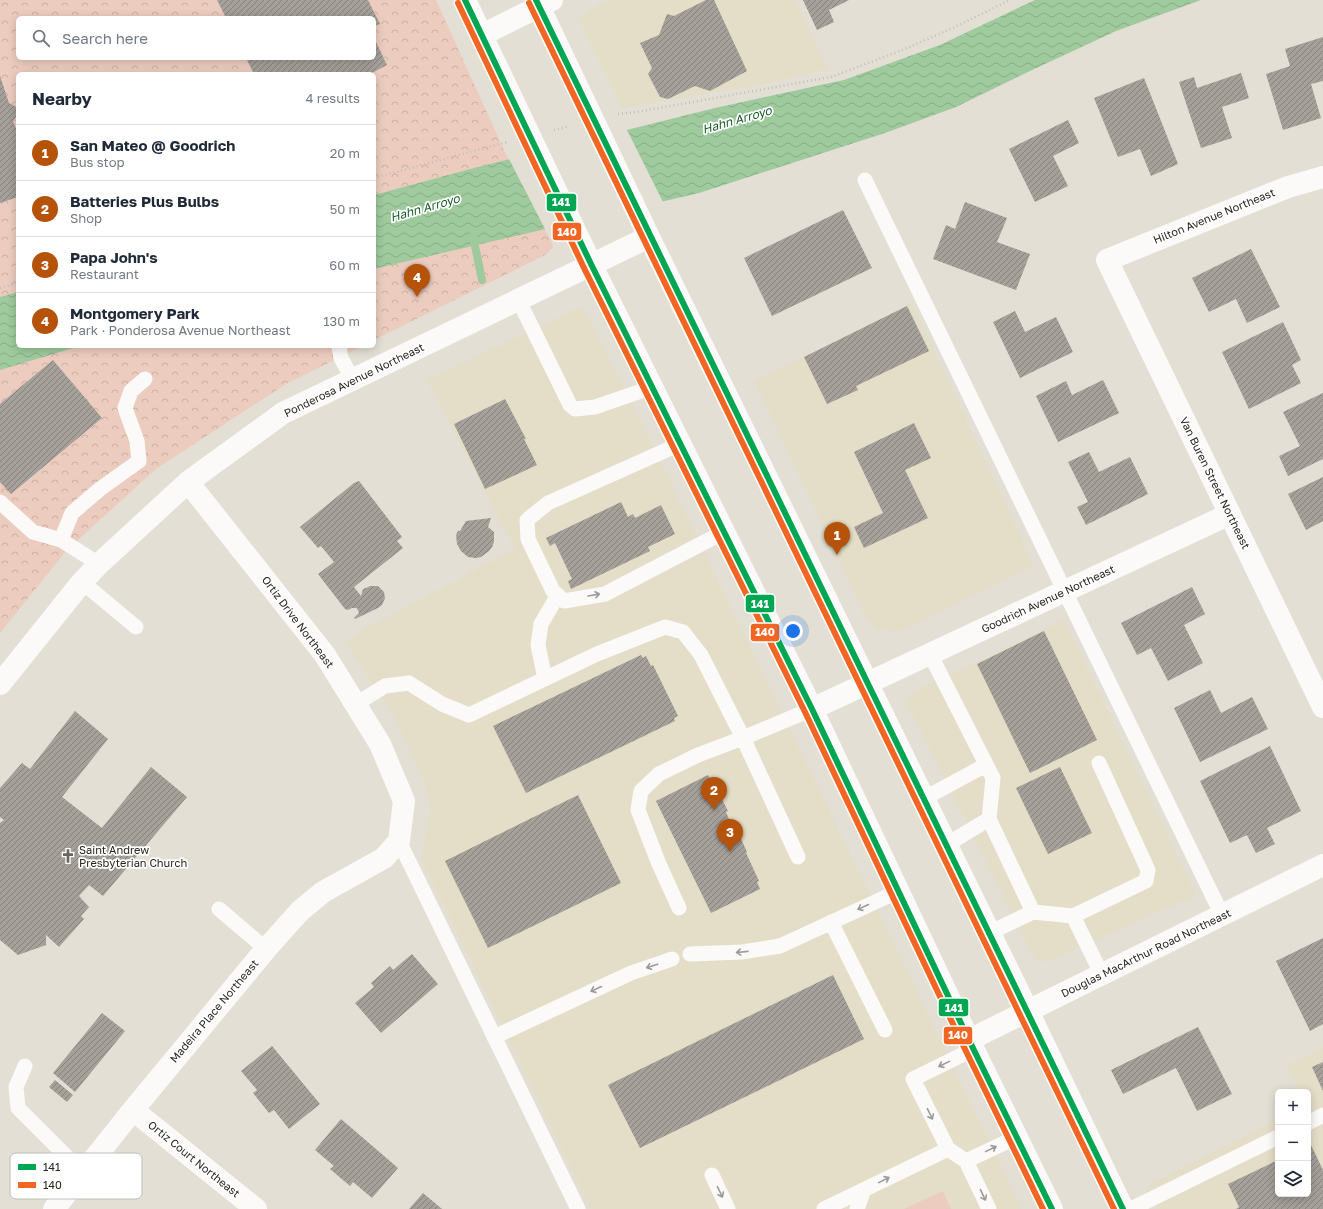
<!DOCTYPE html>
<html lang="en">
<head>
<meta charset="utf-8">
<style>
  :root { --surface:#fff; --page:#f6f6f7; --text:#1f2937; --muted:#747a83; --line:#e0e1e3; --accent:#b45309 }
  body { margin:0; font-family:"Golos Text",sans-serif; background:var(--page); color:var(--text) }
  .controls { position:absolute; right:12px; bottom:12px; display:grid; overflow:hidden; border-radius:6px; box-shadow:0 2px 10px #0003 }
  .controls button { width:36px; height:36px; display:grid; place-items:center; padding:0; border:0; border-bottom:1px solid var(--line); background:var(--surface); color:var(--text); font:20px sans-serif }
  .you { position:absolute; left:793px; top:631px; width:14px; height:14px; margin:-10px; border:3px solid #fff; border-radius:50%; background:#1a73e8; box-shadow:0 0 0 6px #1a73e833 }
  .badge { display:grid; place-items:center; width:26px; height:26px; border-radius:50%; background:var(--accent); color:#fff; font-size:13px; font-weight:700 }
  .pin { position:absolute; translate:-50% -33px; filter:drop-shadow(0 1px 2px #0008) }
  .pin::after { content:''; position:absolute; top:21px; width:14px; height:12px; background:inherit; clip-path:polygon(0 0,100% 0,50% 100%) }
  .list { margin:0; padding:0; list-style:none }
  h2 { display:flex; justify-content:space-between; align-items:center; height:52px; margin:0; padding:0 16px; font-size:17px }
  h2 small { font-size:13px; font-weight:400; color:var(--muted) }
  .list li { display:grid; grid-template-columns:26px 1fr auto; gap:12px; align-items:center; box-sizing:border-box; height:56px; padding:0 16px; border-top:1px solid var(--line) }
  .list b { display:block; font-size:15px; white-space:nowrap }
  .list p { margin:0; font-size:13px; white-space:nowrap; color:var(--muted) }
  .list em { font-size:13px; font-style:normal; color:var(--muted) }
  .icon { flex:none; width:22px; height:22px; fill:none; stroke:currentColor; stroke-width:2; stroke-linecap:round; stroke-linejoin:round }
  .map { position:relative; flex:none; width:1323px; height:1209px; overflow:hidden }
  .search { position:absolute; background:var(--surface); box-shadow:0 2px 10px #0003; left:16px; top:16px; width:360px; height:44px; display:flex; align-items:center; gap:10px; box-sizing:border-box; padding:0 14px; border-radius:6px; color:var(--muted); font-size:15px }
  .panel { position:absolute; background:var(--surface); box-shadow:0 2px 10px #0003; left:16px; top:72px; width:360px; height:276px; border-radius:6px }
  .map>svg:first-child { display:block }
  .built { fill:#e4ddc8 }
  .grass { fill:#edccc0 }
  .park { fill:url(#park-crowns); fill-rule:evenodd }
  .water { fill:url(#water-waves) }
  .pier { fill:#e3dfd4 }
  .lines { fill:none; stroke-linecap:round; stroke-linejoin:round }
  .stream { stroke:#9eca9d; stroke-width:8 }
  .building { fill:url(#building-hatch) }
  .path { stroke:#c1c0bc; stroke-width:2.5; stroke-dasharray:1 3; stroke-linecap:butt }
  .lane { stroke:#fbfaf9; stroke-width:15 }
  .street { stroke:#fbfaf9; stroke-width:22 }
  .secondary { stroke:#fbfaf9; stroke-width:22 }
  .bus-1-casing { stroke:#fff; stroke-width:9 }
  .bus-2-casing { stroke:#fff; stroke-width:9 }
  .bus-1 { stroke:#00a651; stroke-width:6 }
  .bus-2 { stroke:#f26522; stroke-width:6 }
  .oneway { stroke:#9c9a96 }
  .labels { text-anchor:middle; stroke-width:3.5; stroke-linejoin:round; paint-order:stroke }
  .street-label { font-size:11px; fill:#27251d; stroke:#fff }
  .poi-label { font-size:11px; fill:#27251d; stroke:#fff; text-anchor:start }
  .water-label { font-size:12px; font-style:italic; fill:#1b5f29; stroke:#fff }
  .key { fill:#fff; stroke:#bebebb; stroke-width:1 }
  .key-label { font-size:11px; fill:#27251d }
  .line-badge { stroke:#fff; stroke-width:1.5 }
  .badge-label { font-size:11px; text-anchor:middle; font-weight:bold; fill:#fff }
</style>
</head>
<body>
<div class="map">
<svg width="1323" height="1209" viewBox="0 0 1323 1209">
  <defs>
    <pattern id="park-crowns" width="20" height="18" patternUnits="userSpaceOnUse"><rect width="20" height="18" fill="#edccc0"/><path d="M2 6a3 3 0 1 1 6 0M12 15a3 3 0 1 1 6 0" fill="none" stroke="#cbafa5"/></pattern>
    <pattern id="water-waves" width="16" height="10" patternUnits="userSpaceOnUse"><rect width="16" height="10" fill="#9eca9d"/><path d="M0 5q4-4 8 0t8 0" fill="none" stroke="#88ad87"/></pattern>
    <pattern id="building-hatch" width="6" height="6" patternUnits="userSpaceOnUse"><rect width="6" height="6" fill="#a5a099"/><path d="M-1 1l2-2M0 6l6-6M5 7l2-2" fill="none" stroke="#86827c"/></pattern>
  </defs>
  <rect width="100%" height="100%" fill="#e3dfd4"/>
  <path class="built" d="M610,0H795L828,69L754,86L622,108L581,26L580,17L593,8Z
    M912,303L1034,566L897,632L878,628L867,620L754,380L796,361Z
    M576,309H581L584,311L589,319L639,417L1022,1209H591L421,858L431,810L423,778L394,717L346,642L368,627L515,549L427,380Z
    M1064,620L1196,895L1054,959L1039,963L1034,958L908,705L909,697L913,692Z
    M1323,1048V1209H1156L1145,1187L1278,1119V1194H1308V1092H1300L1287,1065Z"/>
  <path class="grass" d="M943,1191L951,1209H904Z"/>
  <path class="park" d="M0,0H436L504,150L553,245L552,248L547,254L374,340V74H18V346H363L286,384L156,469L66,551L0,633ZM18,18H374V58H18Z"/>
  <path class="water" d="M1035,0H1201L1116,31L1030,71L956,107L885,133L699,193L374,269V195L474,168L715,108L844,80L940,45Z
    M18,292V346H80L0,370V297Z"/>
  <path class="pier" d="M626,128L664,204L546,231L508,157Z"/>
  <g class="lines">
    <path class="stream" d="M473,236L482,280"/>
  </g>
  <path class="building" d="M217,0H368L380,24L374,26V18H226Z
    M706,0H714L747,71L710,91L695,86L668,99L660,97L648,74L652,68L640,43L659,35L667,14L674,16Z
    M803,0H849L829,10L834,22L817,30Z
    M1323,37V81L1311,84L1321,118L1283,130L1266,74L1290,66L1285,49Z
    M374,38L387,65L370,74H254L246,58H374Z
    M1241,73L1249,98L1222,107L1232,138L1201,148L1179,82L1194,77L1197,88Z
    M0,76L9,103L18,108V114L13,121L18,133V197L0,203Z
    M1144,78L1178,164L1151,176L1140,149L1118,157L1094,98Z
    M1068,120L1079,143L1053,156L1068,186L1035,202L1009,149Z
    M965,202L1007,218L997,242L1030,254L1016,290L933,259L946,225L955,229Z
    M843,210L872,268L772,316L744,258Z
    M1251,249L1280,307L1247,323L1236,299L1209,312L1192,278Z
    M907,306L929,351L856,386L858,390L827,404L804,357Z
    M1015,311L1025,332L1056,317L1073,352L1020,378L993,322Z
    M1283,322L1301,360L1292,365L1301,383L1249,409L1222,352Z
    M53,360L102,418L11,494L0,482V404Z
    M1103,380L1119,413L1058,442L1036,396L1066,381L1072,395Z
    M1323,393V459L1288,476L1279,456L1300,446L1283,412Z
    M505,399L526,439H524L537,465L485,489L454,424Z
    M914,423L931,458L905,470L928,518L864,548L854,527L883,513L854,452Z
    M1089,452L1099,472L1130,457L1148,494L1086,525L1077,507L1088,502L1068,462Z
    M1323,477V521L1306,530L1288,494Z
    M359,481L402,537L397,541L403,548L354,587L361,596L363,589L366,588L370,586H378L384,592L385,598L382,605L378,608L355,619L354,618L359,613L357,608H352L348,610L345,609L318,574L334,562L321,546L318,548L300,527L354,483Z
    M621,502L628,517L633,514L635,518L661,505L675,534L648,547L650,551L571,589L568,581L572,579L555,543L550,546L546,538Z
    M491,518L488,527L494,532V542L492,547L489,551L481,557L476,558L468,557L461,551L457,544L456,535L458,531H460L466,521Z
    M1192,587L1205,614L1184,625L1203,663L1168,681L1151,648L1137,655L1121,623Z
    M1044,631L1097,740L1030,773L977,664Z
    M641,655L643,658L646,656L651,666L653,665L678,716L674,718L675,721L526,793L493,726Z
    M1210,690L1221,713L1252,697L1268,729L1200,762L1174,708Z
    M75,711L108,739L62,797L102,828L151,767L187,797L103,896L89,885L79,896L89,907L81,916L84,919L59,947L46,935V945L18,955L0,940V823L4,820L0,817V788L22,763L30,769Z
    M1270,746L1301,811L1267,828L1275,844L1256,853L1247,835L1230,843L1200,781Z
    M1060,767L1092,833L1048,854L1016,788Z
    M708,775L714,786H715L728,811L726,812L731,824L729,825L731,830L736,828L747,852L746,853L759,881L757,882L760,889L711,913L656,801Z
    M578,795L621,883L488,948L445,861Z
    M1323,938V1024L1310,1031L1276,961Z
    M412,954L438,984L381,1033L355,1003L374,987L371,983L390,966L393,970Z
    M833,975L864,1039L640,1148L608,1085Z
    M102,1013L125,1031L75,1092L53,1073Z
    M1198,1027L1232,1094L1197,1111L1176,1068L1123,1094L1111,1070Z
    M272,1046L320,1104L289,1129L274,1110L269,1113L253,1093L257,1090L241,1071Z
    M1323,1062V1091L1312,1067Z
    M55,1080L73,1095L67,1102L49,1087Z
    M341,1119L398,1168L372,1198L353,1182L350,1186L330,1169L334,1166L315,1150Z
    M1311,1145L1323,1170V1209H1236L1239,1207L1228,1184L1278,1160V1194H1308V1146Z
    M423,1193L442,1209H409Z"/>
  <g class="lines">
    <path class="path" d="M618,114L637,112L831,77L900,51L955,27L1010,0
      M554,130L569,126
      M374,178L507,142
      M0,288L18,283"/>
    <path class="lane" d="M865,180L1222,915
      M518,299L570,405L575,409L595,407L653,387
      M339,346L341,358L353,380
      M680,444L548,503L527,520L528,539L553,591L564,601L605,594L724,532
      M0,502L33,532L61,540
      M99,564L61,540L72,513L100,489L139,461L137,441L125,408L131,391L145,379
      M82,582L136,627
      M930,654L993,778L989,819L1033,912L989,933
      M545,679L538,645L541,624L558,595
      M356,704L385,686L409,683L442,704L469,715L597,654L665,627L683,632L701,655L743,738L698,755L659,774L641,791L638,810L659,864L679,908
      M923,799L986,765
      M399,841L578,1209
      M946,845L989,819
      M798,857L743,738L812,709
      M219,909L266,949
      M1033,912L1073,916L1102,975
      M1073,916L1146,881L1148,870L1099,763
      M831,922L885,1030
      M690,954L742,952L780,946L899,891
      M494,1037L631,973L672,959
      M25,1066L16,1087L18,1108L83,1173
      M1308,1123L1323,1115
      M948,1149L913,1079L974,1049
      M966,1161L1017,1137
      M712,1175L728,1209
      M824,1209L948,1149L966,1161L989,1209
      M857,1209L864,1190
      M1131,1209L1278,1137"/>
    <path class="street" d="M482,35L552,0
      M1323,177L1288,187L1107,260L1323,707
      M812,709L1230,514
      M969,1040L1323,865
      M133,1110L256,1209
      M54,1209L133,1110L266,949L300,911L323,892L384,858L399,841L404,801L380,744L325,655L188,482"/>
    <path class="secondary" d="M465,0L591,264L812,709L969,1040L1052,1209
      M536,0L649,237L1028,1011L1123,1209
      M0,684L82,582L99,564L188,482L283,413L649,237"/>
    <defs>
      <path id="bus-1" d="M465,0L591,264L812,709L969,1040L1052,1209
        M536,0C729,404 929,805 1123,1209"/>
      <path id="bus-2" d="M458,3L584,268L805,712L962,1043L1043,1209
        M529,3C721,407 921,806 1114,1209"/>
    </defs>
    <use href="#bus-1" class="bus-1-casing"/>
    <use href="#bus-2" class="bus-2-casing"/>
    <use href="#bus-1" class="bus-1"/>
    <use href="#bus-2" class="bus-2"/>
  </g>
  <defs><path id="oneway-shaft" d="M-6 0H5M1.5-3L5.5 0L1.5 3" fill="none" stroke-width="1.6" stroke-linecap="round" stroke-linejoin="round"/></defs>
  <g class="oneway">
    <use href="#oneway-shaft" transform="translate(594 595) rotate(-10)"/>
    <use href="#oneway-shaft" transform="translate(863 907) rotate(155)"/>
    <use href="#oneway-shaft" transform="translate(742 952) rotate(174)"/>
    <use href="#oneway-shaft" transform="translate(652 966) rotate(162)"/>
    <use href="#oneway-shaft" transform="translate(596 989) rotate(155)"/>
    <use href="#oneway-shaft" transform="translate(944 1064) rotate(154)"/>
    <use href="#oneway-shaft" transform="translate(930 1114) rotate(64)"/>
    <use href="#oneway-shaft" transform="translate(991 1149) rotate(-26)"/>
    <use href="#oneway-shaft" transform="translate(884 1180) rotate(-26)"/>
    <use href="#oneway-shaft" transform="translate(720 1192) rotate(64)"/>
    <use href="#oneway-shaft" transform="translate(983 1195) rotate(65)"/>
  </g>
  <defs>
    <symbol id="church-bare" viewBox="-9 -9 18 18"><path d="M-1.2-6h2.4v3.5h3.3v2.4h-3.3V6h-2.4V-.1h-3.3v-2.4h3.3Z" fill="#69665d" stroke="#fff" stroke-width="2.5" paint-order="stroke"/></symbol>
  </defs>
  <g fill-rule="evenodd">
    <use href="#church-bare" x="58" y="846" width="20" height="20"/>
  </g>
  <g class="labels">
    <g class="street-label">
      <text transform="translate(1214 216) rotate(-22)" y="4">Hilton Avenue Northeast</text>
      <text transform="translate(354 380) rotate(-26)" y="4">Ponderosa Avenue Northeast</text>
      <text transform="translate(1215 483) rotate(64)" y="4">Van Buren Street Northeast</text>
      <text transform="translate(1048 599) rotate(-25)" y="4">Goodrich Avenue Northeast</text>
      <text transform="translate(298 622) rotate(53)" y="4">Ortiz Drive Northeast</text>
      <text transform="translate(1146 953) rotate(-26)" y="4">Douglas MacArthur Road Northeast</text>
      <text transform="translate(214 1011) rotate(-50)" y="4">Madeira Place Northeast</text>
      <text transform="translate(194 1159) rotate(39)" y="4">Ortiz Court Northeast</text>
    </g>
    <g class="poi-label">
      <text x="79" y="854">Saint Andrew<tspan x="79" dy="13">Presbyterian Church</tspan></text>
    </g>
    <g class="water-label">
      <text transform="translate(737 120) rotate(-16)" y="4">Hahn Arroyo</text>
      <text transform="translate(425 208) rotate(-16)" y="4">Hahn Arroyo</text>
    </g>
  </g>
  <rect x="10" y="1153" width="132" height="46" rx="6" class="key"/>
  <rect x="18" y="1164" width="18" height="6" fill="#00a651"/>
  <rect x="18" y="1182" width="18" height="6" fill="#f26522"/>
  <g class="key-label">
    <text x="43" y="1171">141</text>
    <text x="43" y="1189">140</text>
  </g>
  <g class="line-badge">
    <rect x="546" y="193" width="31" height="19" rx="4" fill="#00a651"/>
    <rect x="552" y="222" width="30" height="19" rx="4" fill="#f26522"/>
    <rect x="745" y="594" width="30" height="19" rx="4" fill="#00a651"/>
    <rect x="750" y="623" width="30" height="19" rx="4" fill="#f26522"/>
    <rect x="938" y="998" width="31" height="19" rx="4" fill="#00a651"/>
    <rect x="943" y="1026" width="30" height="19" rx="4" fill="#f26522"/>
  </g>
  <g class="badge-label">
    <text x="561" y="206">141</text>
    <text x="567" y="236">140</text>
    <text x="760" y="608">141</text>
    <text x="765" y="636">140</text>
    <text x="954" y="1012">141</text>
    <text x="958" y="1039">140</text>
  </g>
</svg>
<div class="controls">
<button>+</button>
<button>−</button>
<button><svg class="icon" aria-label="layers" viewBox="0 0 24 24"><path d="M12 4l9 5-9 5-9-5zM3 14l9 5 9-5"/></svg></button>
</div>
<div class="you"></div>
<div class="pin badge" style="left:837px;top:555px">1</div>
<div class="pin badge" style="left:714px;top:810px">2</div>
<div class="pin badge" style="left:730px;top:852px">3</div>
<div class="pin badge" style="left:417px;top:297px">4</div>
<div class="search"><svg class="icon" aria-label="search" viewBox="0 0 24 24"><circle cx="10" cy="10" r="6"/><path d="M15 15l6 6"/></svg>Search here</div>
<section class="panel">
<h2>Nearby<small>4 results</small></h2>
<ul class="list">
<li><span class="badge">1</span><div><b>San Mateo @ Goodrich</b><p>Bus stop</p></div><em>20 m</em></li>
<li><span class="badge">2</span><div><b>Batteries Plus Bulbs</b><p>Shop</p></div><em>50 m</em></li>
<li><span class="badge">3</span><div><b>Papa John's</b><p>Restaurant</p></div><em>60 m</em></li>
<li><span class="badge">4</span><div><b>Montgomery Park</b><p>Park · Ponderosa Avenue Northeast</p></div><em>130 m</em></li>
</ul>
</section>
</div>
</body>
</html>
